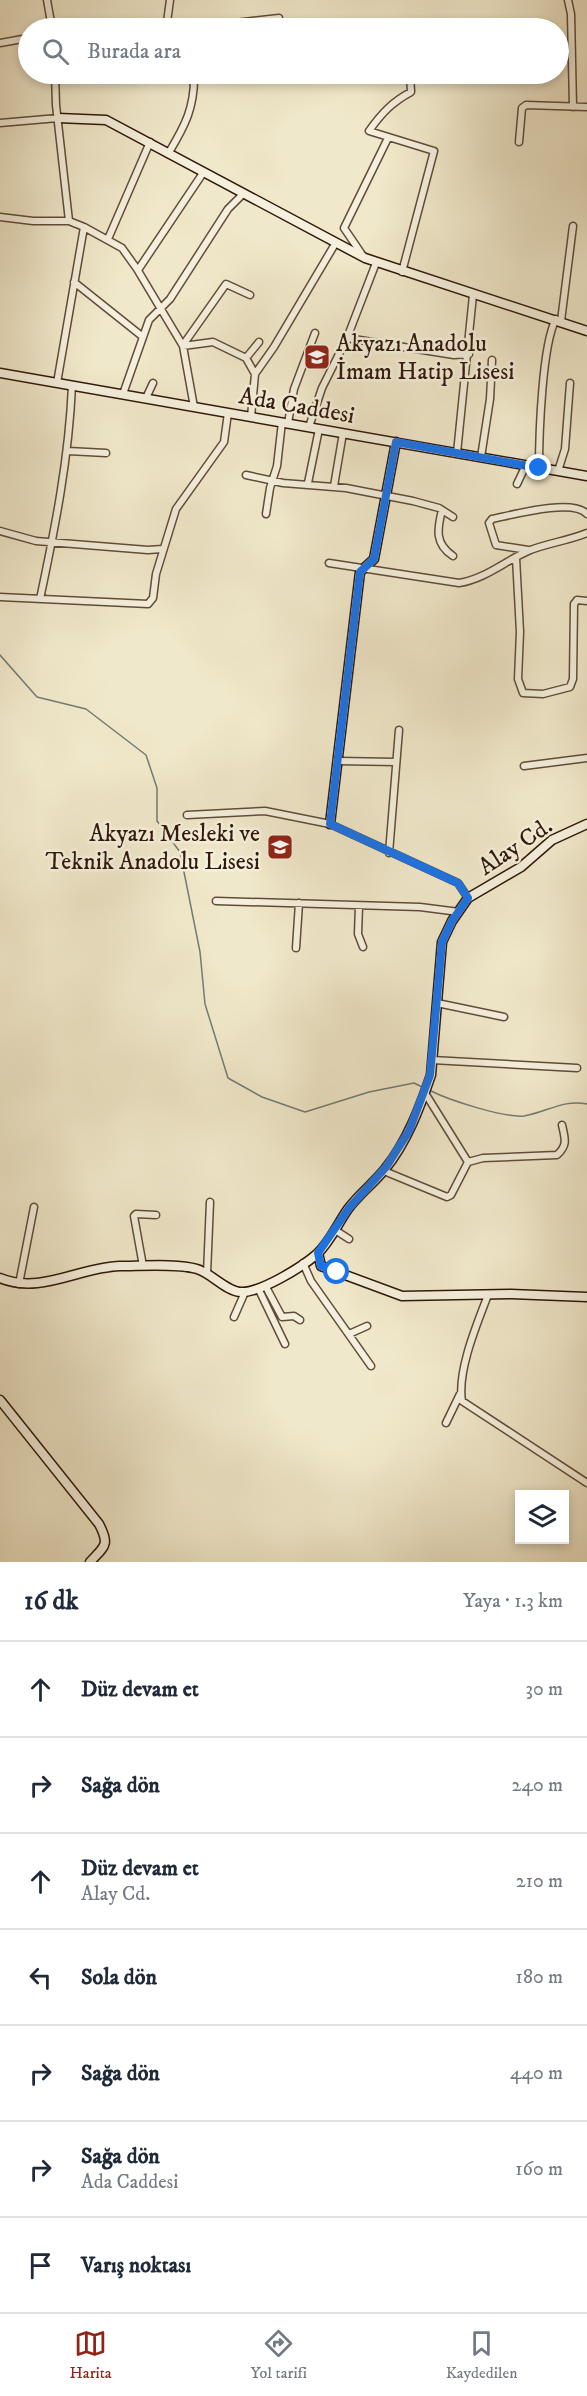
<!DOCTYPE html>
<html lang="tr">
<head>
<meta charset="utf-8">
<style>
  :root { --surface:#fff; --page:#f6f6f7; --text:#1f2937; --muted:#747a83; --line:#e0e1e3; --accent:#8f2418 }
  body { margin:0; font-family:"IM FELL DW Pica",serif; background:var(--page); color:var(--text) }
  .controls { position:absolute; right:18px; bottom:18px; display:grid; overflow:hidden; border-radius:0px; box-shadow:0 3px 9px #0003 }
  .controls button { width:54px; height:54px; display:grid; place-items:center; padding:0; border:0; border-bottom:2px solid var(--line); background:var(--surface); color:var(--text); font:30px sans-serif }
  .stop { position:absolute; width:18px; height:18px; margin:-14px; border:4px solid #1a73e8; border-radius:50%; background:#fff }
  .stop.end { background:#1a73e8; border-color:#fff; box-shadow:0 2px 6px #0008 }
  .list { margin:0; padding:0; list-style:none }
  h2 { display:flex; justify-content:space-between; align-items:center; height:78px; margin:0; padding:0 24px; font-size:26px }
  h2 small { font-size:20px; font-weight:400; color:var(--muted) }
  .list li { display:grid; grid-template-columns:39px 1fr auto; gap:18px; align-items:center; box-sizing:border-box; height:96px; padding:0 24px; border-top:2px solid var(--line) }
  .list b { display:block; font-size:22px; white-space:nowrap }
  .list p { margin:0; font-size:20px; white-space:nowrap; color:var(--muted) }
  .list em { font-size:20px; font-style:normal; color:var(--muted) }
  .icon { flex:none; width:33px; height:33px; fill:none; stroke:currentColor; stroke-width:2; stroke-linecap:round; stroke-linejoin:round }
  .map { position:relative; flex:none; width:587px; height:1562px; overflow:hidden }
  .search { position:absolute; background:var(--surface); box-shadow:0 3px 9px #0003; left:18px; right:18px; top:18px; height:66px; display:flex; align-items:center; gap:15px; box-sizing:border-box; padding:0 21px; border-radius:33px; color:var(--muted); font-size:22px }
  .sheet { height:750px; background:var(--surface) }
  nav { display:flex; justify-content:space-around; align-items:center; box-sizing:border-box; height:84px; border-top:2px solid var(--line); background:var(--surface); font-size:16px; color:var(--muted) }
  nav a { display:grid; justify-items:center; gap:3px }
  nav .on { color:var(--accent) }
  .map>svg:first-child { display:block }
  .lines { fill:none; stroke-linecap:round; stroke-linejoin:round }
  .stream { stroke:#717c76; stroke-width:1.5 }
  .street-casing { stroke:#604c39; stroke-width:9 }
  .secondary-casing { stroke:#301809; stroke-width:11 }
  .street { stroke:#f5f0dd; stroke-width:6 }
  .secondary { stroke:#f5f0dd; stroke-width:8 }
  .route { stroke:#1a73e8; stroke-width:8 }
  .labels { text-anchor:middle; stroke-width:5; stroke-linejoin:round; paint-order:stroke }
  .poi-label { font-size:24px; fill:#301809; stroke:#f5f0dd; text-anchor:start }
  .street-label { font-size:24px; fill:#301809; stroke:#f5f0dd }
</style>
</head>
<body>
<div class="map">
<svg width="587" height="1562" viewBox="0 0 587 1562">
  <rect width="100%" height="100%" fill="#f0e8ca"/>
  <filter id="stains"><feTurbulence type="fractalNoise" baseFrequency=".00333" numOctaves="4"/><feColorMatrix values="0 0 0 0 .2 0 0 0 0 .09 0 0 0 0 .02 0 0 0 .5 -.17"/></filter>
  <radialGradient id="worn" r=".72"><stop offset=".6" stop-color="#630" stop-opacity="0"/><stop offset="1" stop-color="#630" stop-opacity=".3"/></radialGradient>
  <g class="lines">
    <path class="stream" d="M0,655L37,697L86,709L146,755L157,788V821L180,852L200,952L205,1004L228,1078L262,1097L305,1112L369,1092L414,1083L424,1088
      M431,1091C449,1100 504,1118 524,1116C547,1112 564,1099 587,1104"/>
    <defs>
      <path id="street" d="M47,0L52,28
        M170,0L167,22L171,28H191
        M568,0L571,14L573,107
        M191,28L279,18
        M0,43L28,38
        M55,74L56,105L69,221L84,227L57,383
        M0,123L58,118
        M519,142L522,108L526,105L587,107
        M168,154C185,126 195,107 194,74
        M0,217L33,221H69
        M84,227L122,248L137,269L183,346L194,407
        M108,239L150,142
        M363,256L344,228L388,138
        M138,270L203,173
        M402,272L434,151L369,131C381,114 392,102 411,92L410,74
        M74,282L143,337
        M561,321L573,226
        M347,338L454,355L469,354
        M183,345L226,284L250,295
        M183,346L213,342L246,358L255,374L251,417
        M246,358L259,342
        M255,374L274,347L335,244
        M123,394L149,320L170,299L228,209L243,194
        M146,398L153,383
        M288,423L294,389L315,333
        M309,427L322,388L347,338L376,263
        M68,451L106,453
        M457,453L473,295
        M481,457L490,399L492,360
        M539,468C539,436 542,344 556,319
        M558,471L565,449L570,383
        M246,475L283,483L346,488L413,501L439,508L453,517
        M308,483L319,429
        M517,484L526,465
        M334,486L343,433
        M442,510C437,530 435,544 453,556
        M266,514L270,488L277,466L282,422
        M0,531L36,541L148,550L162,549
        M528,550L496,545L489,523L492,519C512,515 573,498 587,514
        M516,558L520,632L518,679L523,693L543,694L570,687L573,679L574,604L577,600L587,601
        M329,563L459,583C485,579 505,561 528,551C547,543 568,541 587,533
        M0,597L148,604L153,598L156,574L176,509L224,442L228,413
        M40,599C55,528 69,458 72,385
        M338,761L396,762
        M524,766L587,758
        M187,815L265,811L330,824L458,883L468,898
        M389,853L399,730
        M216,901L420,907L459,912
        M359,906L358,934L363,947
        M296,948L299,903
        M437,1003L504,1017
        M432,1060L577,1068
        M425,1093L468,1162
        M384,1171L447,1197L451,1195L468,1162L483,1158L557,1155C568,1145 565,1139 562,1125
        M335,1230L349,1239
        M303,1263L311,1281L371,1366
        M143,1266L134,1216L136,1214L156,1215
        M207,1274L210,1202
        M19,1284L34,1207
        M266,1287L282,1317L294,1316L300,1320
        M259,1290L285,1344
        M488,1295C477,1324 457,1371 462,1401L587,1483
        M234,1317L245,1292
        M349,1334L367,1326
        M446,1423L460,1394"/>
      <path id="secondary" d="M58,118L106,120L365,258L587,331
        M0,373L587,476
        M330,824L360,572L374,559L396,442
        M318,1253L321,1266L402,1296L511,1294L587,1297
        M0,1278C40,1295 79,1267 120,1266C140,1266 178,1263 197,1269C211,1273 227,1292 241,1292C260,1293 302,1267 317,1254C330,1242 338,1223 348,1209C359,1194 374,1183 385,1169C407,1142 420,1107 431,1075L442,942L452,921L468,898L521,867L552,840L587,824
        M0,1400L99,1524C110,1545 105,1546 90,1562"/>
    </defs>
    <use href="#street" class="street-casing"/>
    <use href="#secondary" class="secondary-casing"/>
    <use href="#street" class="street"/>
    <use href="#secondary" class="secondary"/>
  </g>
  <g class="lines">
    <path class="route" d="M337,1272L321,1266L318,1253L349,1208L386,1167L409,1131L430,1075L442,942L452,921L468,898L458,883L330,824L360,572L374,559L396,442L539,468"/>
  </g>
  <defs>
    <symbol id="school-square" viewBox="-11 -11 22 22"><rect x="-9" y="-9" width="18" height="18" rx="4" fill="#8f2418" stroke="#f5f0dd"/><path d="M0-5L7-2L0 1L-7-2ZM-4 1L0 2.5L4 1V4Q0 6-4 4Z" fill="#fff"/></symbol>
  </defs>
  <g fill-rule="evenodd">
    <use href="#school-square" x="302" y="342" width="30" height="30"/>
    <use href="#school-square" x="265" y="832" width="30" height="30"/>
  </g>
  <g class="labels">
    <g class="poi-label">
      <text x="336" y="351">Akyazı Anadolu<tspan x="336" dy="28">İmam Hatip Lisesi</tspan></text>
      <text x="260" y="841" text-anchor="end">Akyazı Mesleki ve<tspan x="260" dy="28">Teknik Anadolu Lisesi</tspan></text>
    </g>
    <g class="street-label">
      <text transform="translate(297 405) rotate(10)" y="8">Ada Caddesi</text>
      <text transform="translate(515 846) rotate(-34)" y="8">Alay Cd.</text>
    </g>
  </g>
  <rect width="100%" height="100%" filter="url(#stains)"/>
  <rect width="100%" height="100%" fill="url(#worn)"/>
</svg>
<div class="controls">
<button><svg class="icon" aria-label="layers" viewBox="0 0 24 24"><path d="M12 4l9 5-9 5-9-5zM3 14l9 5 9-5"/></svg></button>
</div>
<div class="stop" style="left:337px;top:1272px"></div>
<div class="stop end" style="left:539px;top:468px"></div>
<div class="search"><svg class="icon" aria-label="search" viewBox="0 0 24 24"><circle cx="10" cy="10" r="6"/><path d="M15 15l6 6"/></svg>Burada ara</div>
</div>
<section class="sheet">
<h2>16 dk<small>Yaya · 1.3 km</small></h2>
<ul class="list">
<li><svg class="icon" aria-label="ahead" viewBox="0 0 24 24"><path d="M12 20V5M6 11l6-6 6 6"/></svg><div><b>Düz devam et</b></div><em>30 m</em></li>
<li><svg class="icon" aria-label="right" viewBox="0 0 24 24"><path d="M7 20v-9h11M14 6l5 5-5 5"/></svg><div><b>Sağa dön</b></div><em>240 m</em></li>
<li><svg class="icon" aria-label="ahead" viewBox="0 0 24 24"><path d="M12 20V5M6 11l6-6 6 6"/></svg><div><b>Düz devam et</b><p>Alay Cd.</p></div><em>210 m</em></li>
<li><svg class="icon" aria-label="left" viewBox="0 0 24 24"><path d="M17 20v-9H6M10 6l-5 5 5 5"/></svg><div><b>Sola dön</b></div><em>180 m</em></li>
<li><svg class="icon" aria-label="right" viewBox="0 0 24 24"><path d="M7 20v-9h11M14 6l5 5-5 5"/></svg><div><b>Sağa dön</b></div><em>440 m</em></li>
<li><svg class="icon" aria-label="right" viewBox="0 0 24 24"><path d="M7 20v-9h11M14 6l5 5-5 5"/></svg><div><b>Sağa dön</b><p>Ada Caddesi</p></div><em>160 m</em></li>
<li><svg class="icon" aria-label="arrive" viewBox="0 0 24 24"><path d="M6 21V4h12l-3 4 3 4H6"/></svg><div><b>Varış noktası</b></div></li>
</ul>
</section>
<nav>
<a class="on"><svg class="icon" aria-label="map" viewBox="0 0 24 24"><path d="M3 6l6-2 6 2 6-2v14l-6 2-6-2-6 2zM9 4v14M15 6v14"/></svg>Harita</a>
<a><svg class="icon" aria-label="directions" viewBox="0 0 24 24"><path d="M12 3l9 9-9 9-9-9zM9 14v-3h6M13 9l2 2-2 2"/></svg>Yol tarifi</a>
<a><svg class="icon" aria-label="saved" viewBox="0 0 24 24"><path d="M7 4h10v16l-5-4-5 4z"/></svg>Kaydedilen</a>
</nav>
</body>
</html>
